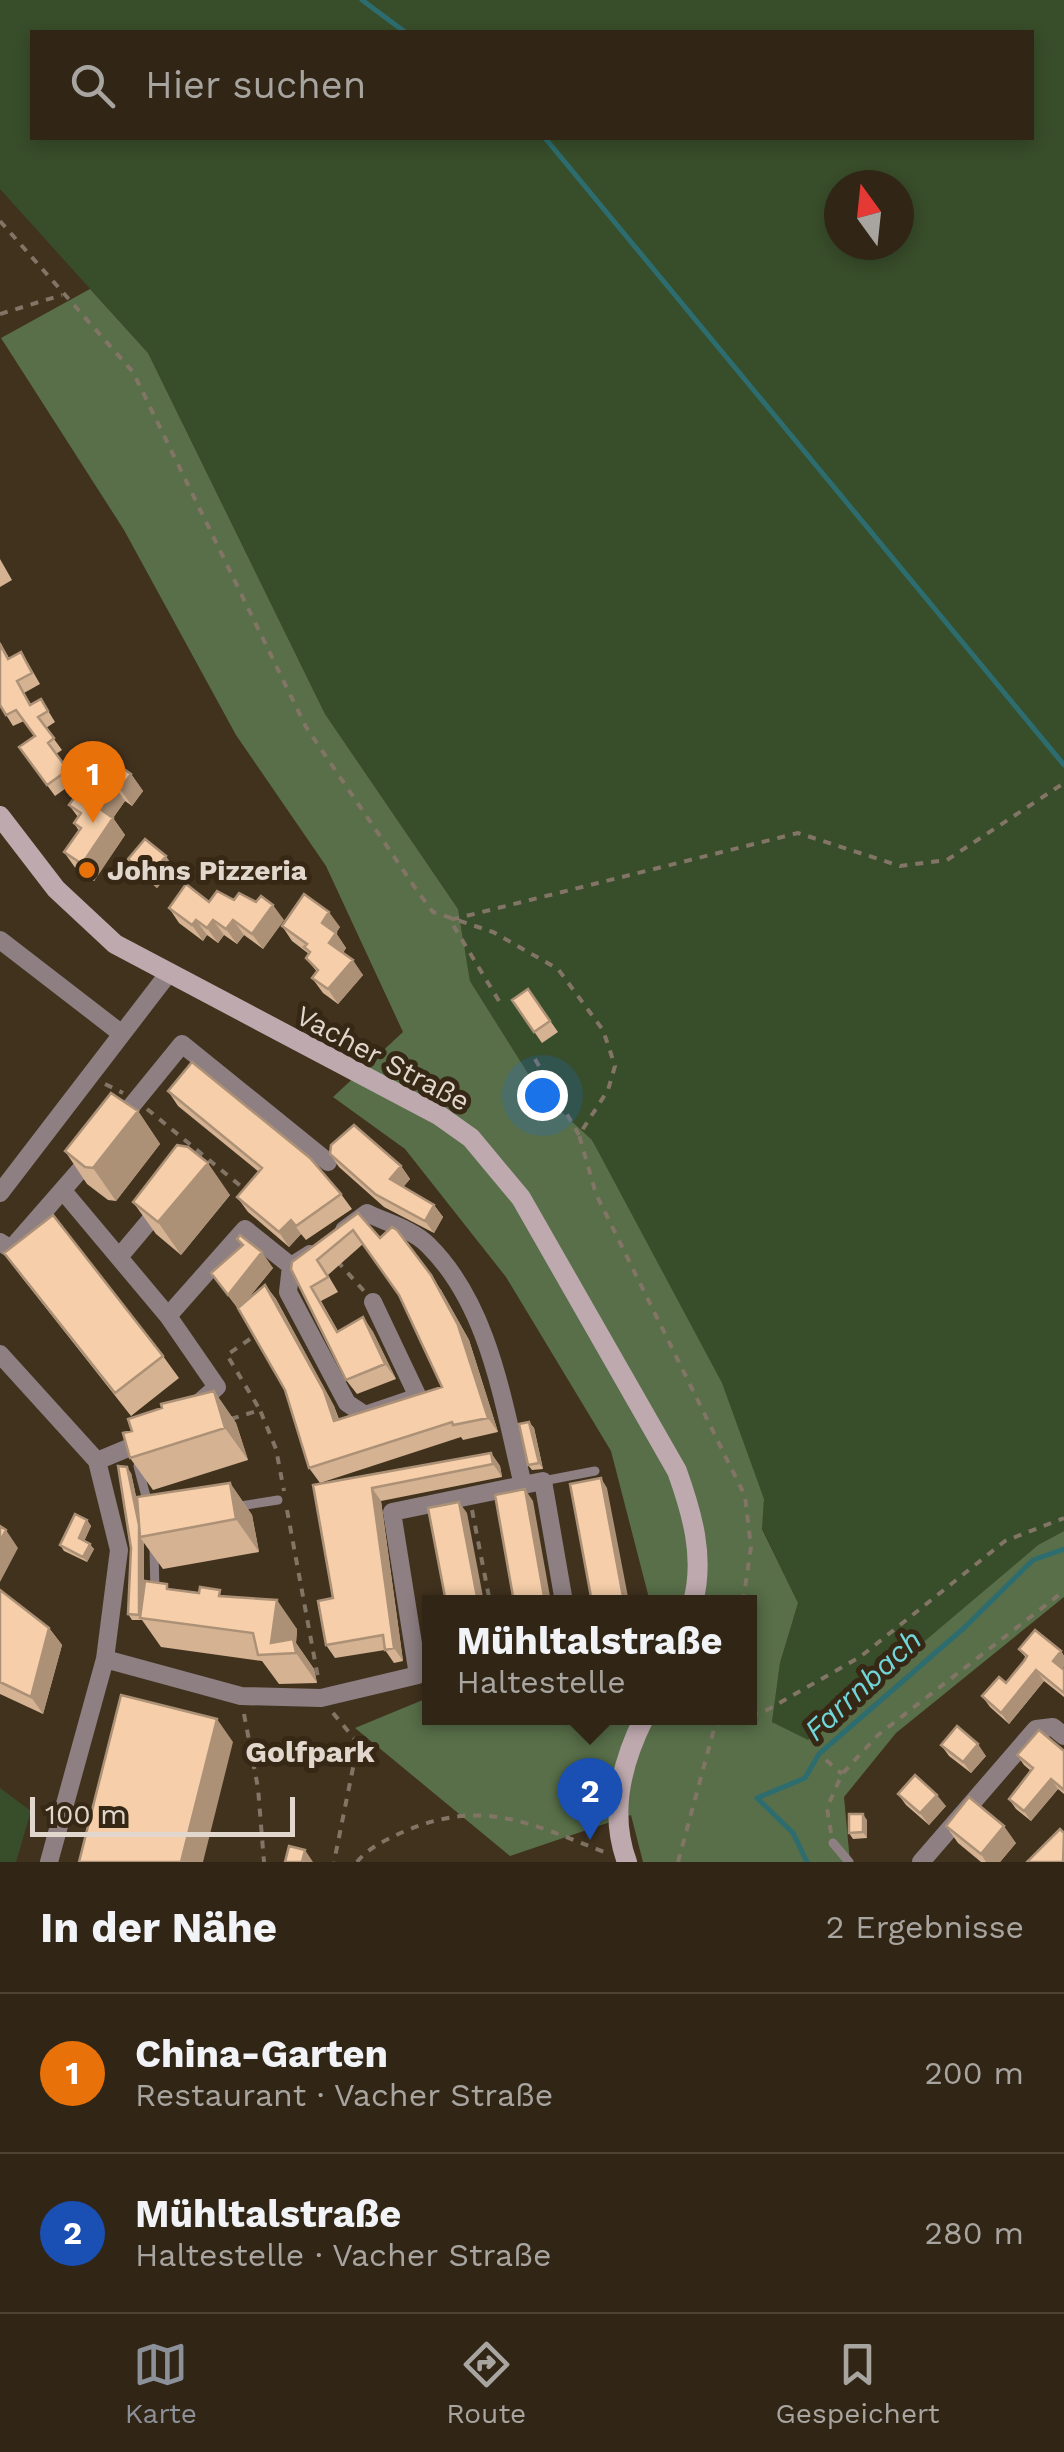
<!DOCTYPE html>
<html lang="de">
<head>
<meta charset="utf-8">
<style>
  :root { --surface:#312616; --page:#392e1f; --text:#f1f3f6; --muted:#a8a5a1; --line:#4c4335; --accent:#8c9099 }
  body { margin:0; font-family:"Work Sans",sans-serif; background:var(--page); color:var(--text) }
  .compass { position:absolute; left:824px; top:170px; width:90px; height:90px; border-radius:50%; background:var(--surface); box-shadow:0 5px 15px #0003; rotate:345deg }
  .scale { position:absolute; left:30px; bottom:25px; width:265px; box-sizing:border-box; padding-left:10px; border:5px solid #e1d7cc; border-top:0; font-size:28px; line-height:35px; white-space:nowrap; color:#e1d7cc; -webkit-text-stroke:8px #372815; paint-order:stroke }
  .you { position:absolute; left:542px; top:1095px; width:35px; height:35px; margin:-25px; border:8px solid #fff; border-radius:50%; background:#1a73e8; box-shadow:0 0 0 15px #1a73e833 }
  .badge { display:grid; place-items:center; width:65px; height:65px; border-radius:50%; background:var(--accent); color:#fff; font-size:32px; font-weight:700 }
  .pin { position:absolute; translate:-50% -82px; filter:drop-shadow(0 2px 5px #0008) }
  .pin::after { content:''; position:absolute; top:52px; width:35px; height:30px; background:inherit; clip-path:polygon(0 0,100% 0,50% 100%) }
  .popup { position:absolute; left:422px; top:1595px; width:335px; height:130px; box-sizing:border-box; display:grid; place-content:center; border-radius:0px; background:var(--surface); filter:drop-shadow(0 2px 8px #0005); font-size:32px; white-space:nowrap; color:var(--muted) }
  .popup b { font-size:38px; color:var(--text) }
  .popup::after { content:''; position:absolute; left:50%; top:100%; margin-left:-20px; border:20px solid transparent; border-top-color:var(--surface) }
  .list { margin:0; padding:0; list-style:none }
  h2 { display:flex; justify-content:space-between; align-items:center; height:130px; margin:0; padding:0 40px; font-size:42px }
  h2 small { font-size:32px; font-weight:400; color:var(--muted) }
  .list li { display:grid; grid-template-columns:65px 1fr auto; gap:30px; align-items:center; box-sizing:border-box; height:160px; padding:0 40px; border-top:2px solid var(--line) }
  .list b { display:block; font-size:38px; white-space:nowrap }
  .list p { margin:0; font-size:32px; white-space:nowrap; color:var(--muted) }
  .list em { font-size:32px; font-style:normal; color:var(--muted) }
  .icon { flex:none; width:55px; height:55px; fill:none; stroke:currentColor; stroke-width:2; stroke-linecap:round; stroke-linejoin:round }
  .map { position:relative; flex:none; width:1064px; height:1862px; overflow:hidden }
  .search { position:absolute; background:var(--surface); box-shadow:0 5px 15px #0003; left:30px; right:30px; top:30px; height:110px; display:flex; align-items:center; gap:25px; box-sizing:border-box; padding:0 35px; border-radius:0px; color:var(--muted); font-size:38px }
  .sheet { height:450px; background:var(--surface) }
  nav { display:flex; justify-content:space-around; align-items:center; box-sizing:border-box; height:140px; border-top:2px solid var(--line); background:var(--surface); font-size:28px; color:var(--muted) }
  nav a { display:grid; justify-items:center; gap:5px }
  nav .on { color:var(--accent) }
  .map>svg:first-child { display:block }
  .green { fill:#384d2a; fill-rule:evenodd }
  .forest { fill:#586f49 }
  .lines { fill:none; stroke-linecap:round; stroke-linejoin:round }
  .stream { stroke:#2d6d6f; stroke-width:5 }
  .path { stroke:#827565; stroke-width:4; stroke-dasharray:8 8; stroke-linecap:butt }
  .lane { stroke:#8d7f82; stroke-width:9 }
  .street { stroke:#8d7f82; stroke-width:18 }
  .secondary { stroke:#bea9ae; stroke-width:20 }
  .wall { fill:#d4b292 }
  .shaded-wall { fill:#ac9177 }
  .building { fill:#f6cfaa; stroke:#ac9177; stroke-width:2.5 }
  .food-dot { fill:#e8710a; stroke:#372815; stroke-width:4 }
  .labels { text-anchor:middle; stroke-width:10; stroke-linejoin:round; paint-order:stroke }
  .poi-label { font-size:28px; font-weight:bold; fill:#e1d7cc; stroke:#372815; text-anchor:start }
  .street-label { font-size:28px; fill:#e1d7cc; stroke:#372815 }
  .water-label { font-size:30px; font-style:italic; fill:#70d6da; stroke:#372815 }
  .neighbourhood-label { font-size:30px; font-weight:bold; fill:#e1d7cc; stroke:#372815 }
</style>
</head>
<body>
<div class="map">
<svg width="1064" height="1862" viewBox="0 0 1064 1862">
  <rect width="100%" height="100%" fill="#41321e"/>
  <path class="green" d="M0,0H1064V1531L1038,1545L808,1741L772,1722L780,1663L798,1603L762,1528L764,1499L592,1140L539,1091L470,981L458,909L325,714L148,353L0,189ZM32,32H1032V138H32ZM839,185H899V245H839Z
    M0,1788L31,1811L16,1862H0Z"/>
  <path class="forest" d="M90,289L148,353L325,714L458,909L470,981L539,1091L592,1140L722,1383L764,1499L762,1529L798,1603L780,1663L772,1722L808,1740L1038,1545L1064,1531V1597L896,1733L844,1797L850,1862H643L631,1815L510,1856L355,1728L430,1697V1718H750V1602H650L611,1451L506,1277L405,1149L333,1097L403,1032L326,866L236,735L124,530L1,338Z"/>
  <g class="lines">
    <path class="stream" d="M362,0L405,32
      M545,138L1064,765
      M807,1862L793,1833L757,1798L805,1778L819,1754L965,1627L1033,1560L1064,1549"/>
    <path class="path" d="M0,221L133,372L306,727L418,892L433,912L493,932L558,969L603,1030L615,1066L608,1090L579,1135L596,1194L745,1496L751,1547L743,1602
      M0,314L62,295
      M499,1001L450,920L798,833L900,866L947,860L1064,783
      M535,1059L579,1135
      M105,1084L123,1093
      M147,1109L248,1192
      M337,1261L364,1291
      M250,1339L227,1355L260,1410
      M231,1419L260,1410L276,1449L284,1491
      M287,1510L319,1683
      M472,1510L490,1602
      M333,1713L358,1743L334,1862
      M244,1714L258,1788L264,1862
      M750,1715L767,1710L860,1657L1005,1541L1064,1518
      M716,1724L739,1718
      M826,1760L842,1774
      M831,1833L827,1808L842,1774L878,1735L1064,1591
      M357,1862C368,1848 387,1839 403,1832C483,1797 531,1824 607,1853
      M678,1862L717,1718"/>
    <path class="lane" d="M138,1466L148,1504
      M543,1481L595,1471
      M234,1507L278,1500
      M154,1549L155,1593
      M833,1843L849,1862"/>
    <path class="street" d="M0,940L122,1034
      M116,1125L182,1044L328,1162
      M64,1192L168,1316
      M0,1193L168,974
      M344,1230L367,1213C385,1222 414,1230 428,1245C490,1306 503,1404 523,1485
      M0,1242L11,1249L94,1154
      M120,1256L162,1206
      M291,1266L288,1292L347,1403L365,1415L418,1397L373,1302
      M0,1354L97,1461L119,1550L105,1659L49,1862
      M195,1406L217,1387L168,1316L245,1229L291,1266L310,1254
      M97,1461L145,1441
      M105,1659L241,1696L321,1698L418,1675L392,1512L543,1481L564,1602
      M921,1862L1036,1729L1053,1727L1064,1736"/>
    <path class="secondary" d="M0,816L56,889L115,944L440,1116L471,1138L521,1198L677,1471C692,1513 705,1557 693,1602
      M627,1862C609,1814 622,1762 644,1718"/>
  </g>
  <path class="wall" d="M0,559L12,580L0,587Z
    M0,642L9,658L28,663L40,684L24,693L31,704L41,699L55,722L46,728L62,750L56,754L76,781L55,796L19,747L35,736L24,721L13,726L0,705Z
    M131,774L143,791L132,806L125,801L113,818L125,835L94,881L76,869L64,852L79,831L74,823L78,817L69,805L93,784Z
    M128,859L174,868L157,888L136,870Z
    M234,900L284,920L263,949L244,935L237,944L224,935L218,943L207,935L203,941L179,923L169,908L209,902Z
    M282,926L340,927L336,933L346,948L343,953L363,975L338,1004L323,993L312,978L317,972L306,958L309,954L292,941Z
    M528,989L558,1032L542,1043L512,1000Z
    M168,1091L341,1194L352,1209L306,1240L301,1234L289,1247L248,1212L237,1197L259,1172L178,1106Z
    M138,1111L160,1144L116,1201L108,1200L87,1184L65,1151Z
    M330,1154L401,1166L410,1179L403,1187L434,1205L443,1217L434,1233L384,1207L339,1167Z
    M230,1195L181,1255L156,1234L133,1202Z
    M358,1213L380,1238L441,1290L469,1340L498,1432L463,1440L461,1437L320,1483L309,1468L285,1390L239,1310L211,1273L242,1246L237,1239L273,1268L246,1301L265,1285L276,1299L334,1406L339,1419L442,1387L400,1296L363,1244L328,1275L338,1292L321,1301L338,1331L363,1317L373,1332L396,1379L357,1394L346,1380L291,1269Z
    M4,1253L163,1356L179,1378L131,1416L20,1275Z
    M214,1391L236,1423L248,1460L153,1490L130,1458L132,1431Z
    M529,1422L534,1428L543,1469L532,1470L528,1465Z
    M491,1453L500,1466L502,1477L381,1501L403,1661L394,1663L385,1650L335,1658L326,1645L333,1598L313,1485Z
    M131,1473L138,1506L230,1483L252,1515L259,1552L163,1569L144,1543V1592L171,1589L224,1596L297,1629L296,1643L314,1669L317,1683L279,1684L262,1661L161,1647L142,1620H132L128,1614L131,1548Z
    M87,1520L91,1526L84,1541L94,1549L87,1562L64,1551L60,1545Z
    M0,1590L49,1628L62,1645L43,1714L0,1694Z
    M1019,1649L1061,1651L1064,1656V1667L1062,1668L1064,1670V1697L1044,1681L1009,1724L990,1707L982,1696L1006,1683L1026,1658Z
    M941,1745L986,1756L971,1773L949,1756Z
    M1064,1751V1794L1058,1789L1031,1821L1016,1809L1009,1799L1031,1771L1024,1765L1017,1755Z
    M898,1794L946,1806L929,1825L906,1805Z
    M867,1820V1838L853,1839L849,1833Z
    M946,1826L1016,1843L1000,1862H981L958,1843Z"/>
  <path class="shaded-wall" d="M131,774L143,791L132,806L120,789Z
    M113,784L125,801L113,818L125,835L94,881L82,864L97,807Z
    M166,856L174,868L157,888L149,876Z
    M273,905L284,920L263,949L252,934Z
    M329,912L340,927L332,938L322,923Z
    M196,920L207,935L203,941L192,925Z
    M213,920L224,935L218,943L207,928Z
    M233,920L244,935L237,944L226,929Z
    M336,933L346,948L339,958L329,943Z
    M353,960L363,975L338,1004L328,989Z
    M138,1111L160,1144L116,1201L93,1168Z
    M208,1163L230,1195L181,1255L158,1222Z
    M401,1166L410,1179L399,1192L390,1179Z
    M434,1205L443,1217L434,1233L425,1221Z
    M291,1220L301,1234L289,1247L279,1232Z
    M262,1252L273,1268L239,1310L228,1295Z
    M431,1275L441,1290L469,1340L498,1432L488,1418Z
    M265,1285L276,1299L334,1406L344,1436L334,1421Z
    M363,1317L373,1332L396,1379L385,1364Z
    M214,1391L236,1423L248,1460L225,1428Z
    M529,1422L534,1428L543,1469L539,1463Z
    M491,1453L500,1466L502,1477L493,1464Z
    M127,1467L131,1473L145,1537H140Z
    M601,1478L607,1488L629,1602H625Z
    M230,1483L252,1515L259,1552L236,1519Z
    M372,1488L381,1501L403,1661L394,1648Z
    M525,1489L533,1501L551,1602H545Z
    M459,1502L467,1513L484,1602H478Z
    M87,1520L91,1526L83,1544L79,1538Z
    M6,1530L18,1548L0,1582V1541Z
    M140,1537L144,1543V1618L139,1615Z
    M90,1544L94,1549L87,1562L83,1557Z
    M277,1600L297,1629L296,1643L314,1669L317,1683L296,1653L271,1643Z
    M49,1628L62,1645L43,1714L31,1697Z
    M1061,1651L1064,1656V1667L1060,1671L1053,1661Z
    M1036,1670L1044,1681L1009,1724L1001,1713Z
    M217,1719L233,1742L203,1862H181Z
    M978,1744L986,1756L971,1773L963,1762Z
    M1051,1779L1058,1789L1031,1821L1024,1811Z
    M937,1795L946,1806L929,1825L920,1813Z
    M863,1814L867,1820V1838L863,1832Z
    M1004,1826L1016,1843L1000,1862H986L981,1854Z
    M305,1850L313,1862H302Z"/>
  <path class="building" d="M0,644L8,659L21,652L32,673L17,681L30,705L41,699L48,711L38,717L54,738L48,743L68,770L47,785L19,747L35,736L16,710L6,715L0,705Z
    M114,762L131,774L120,789L113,784L97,807L113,818L82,864L64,852L81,828L74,823L81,813L69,805L87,780L93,784L100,774L105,777Z
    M145,839L166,856L149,876L128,859Z
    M186,884L209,902L217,891L234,900L239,893L256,902L261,896L273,905L252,934L233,920L226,929L213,920L207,928L196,920L192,925L169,908Z
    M304,894L329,912L322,923L336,933L329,943L353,960L328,989L312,978L318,970L306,958L310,952L304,947L307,944L282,926Z
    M528,989L550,1021L534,1032L512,1000Z
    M192,1062L310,1158L341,1194L296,1226L291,1220L279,1232L237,1197L262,1168L168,1091Z
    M111,1093L138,1111L93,1168L85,1167L65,1151Z
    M354,1125L401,1166L390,1179L434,1205L425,1221L375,1194L330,1154L331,1145Z
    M177,1145L188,1147L208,1163L158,1222L133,1202Z
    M358,1213L380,1238L392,1227L397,1230L431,1275L458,1325L488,1418L453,1425L452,1422L309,1468L285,1390L238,1308L265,1285L324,1391L334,1421L442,1387L399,1295L353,1230L317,1260L328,1277L311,1287L337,1332L363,1317L385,1364L346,1380L291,1269L292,1262Z
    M53,1215L163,1356L115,1393L4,1253Z
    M240,1235L262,1252L228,1295L211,1273L243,1245L237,1239Z
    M214,1391L225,1428L130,1458L123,1433L132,1431L128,1419L162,1408L161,1404Z
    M529,1422L539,1463L528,1465L519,1424Z
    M491,1453L493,1464L372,1488L394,1648L385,1650L383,1635L326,1645L318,1601L333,1598L313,1485Z
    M118,1466L127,1467L139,1525V1615L128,1614L131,1548Z
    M601,1478L624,1602H592L570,1484Z
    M230,1483L236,1519L140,1537L137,1497Z
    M525,1489L545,1602H514L495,1495Z
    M459,1502L478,1602H446L428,1508Z
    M75,1514L87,1520L79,1538L90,1544L83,1557L60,1545Z
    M0,1526L6,1530L0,1541Z
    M145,1581L167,1584V1589L199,1593L200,1587L220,1590L219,1596L277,1600L271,1643L293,1639L296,1653L258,1655L253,1633L140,1618Z
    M0,1590L49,1628L31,1697L0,1682Z
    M1035,1630L1061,1651L1053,1661L1064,1670V1693L1036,1670L1001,1713L982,1696L999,1677L1006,1683L1024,1661L1027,1656L1019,1649Z
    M121,1695L217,1719L181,1862H79Z
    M957,1726L978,1744L963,1762L941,1745Z
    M1039,1730L1064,1751V1790L1051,1779L1024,1811L1009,1799L1033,1768L1017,1755Z
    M915,1775L937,1795L920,1813L898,1794Z
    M969,1797L1004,1826L981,1854L946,1826Z
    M849,1814H863V1832L849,1833Z
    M1060,1829L1064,1833L1063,1862H1027Z
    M289,1846L305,1850L302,1862H285Z"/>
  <circle class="food-dot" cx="87" cy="870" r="10"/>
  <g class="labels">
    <g class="poi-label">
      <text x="107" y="880">Johns Pizzeria</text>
    </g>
    <g class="street-label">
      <text transform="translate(383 1058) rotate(28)" y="10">Vacher Straße</text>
    </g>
    <g class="water-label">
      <text transform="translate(863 1685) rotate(-43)" y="10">Farrnbach</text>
    </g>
    <g class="neighbourhood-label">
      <text x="310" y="1762">Golfpark</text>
    </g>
  </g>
</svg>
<svg class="compass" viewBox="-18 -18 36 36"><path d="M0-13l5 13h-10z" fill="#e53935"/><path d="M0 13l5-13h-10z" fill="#a8a5a1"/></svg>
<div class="scale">100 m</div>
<div class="you"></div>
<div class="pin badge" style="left:93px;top:823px;background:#e8710a">1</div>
<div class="pin badge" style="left:590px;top:1840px;background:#1a4fb4">2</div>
<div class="popup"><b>Mühltalstraße</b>Haltestelle</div>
<div class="search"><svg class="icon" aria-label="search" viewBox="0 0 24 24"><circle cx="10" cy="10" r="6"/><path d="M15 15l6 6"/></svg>Hier suchen</div>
</div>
<section class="sheet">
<h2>In der Nähe<small>2 Ergebnisse</small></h2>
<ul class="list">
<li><span class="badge" style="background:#e8710a">1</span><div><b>China-Garten</b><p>Restaurant · Vacher Straße</p></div><em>200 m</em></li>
<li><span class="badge" style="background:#1a4fb4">2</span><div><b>Mühltalstraße</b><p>Haltestelle · Vacher Straße</p></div><em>280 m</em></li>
</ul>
</section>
<nav>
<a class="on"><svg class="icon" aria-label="map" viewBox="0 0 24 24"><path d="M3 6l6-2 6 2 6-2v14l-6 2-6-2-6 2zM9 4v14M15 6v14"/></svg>Karte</a>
<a><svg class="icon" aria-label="directions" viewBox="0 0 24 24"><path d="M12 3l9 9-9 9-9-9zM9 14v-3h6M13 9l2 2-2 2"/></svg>Route</a>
<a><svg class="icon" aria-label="saved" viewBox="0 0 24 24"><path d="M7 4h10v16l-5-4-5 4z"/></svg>Gespeichert</a>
</nav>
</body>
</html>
